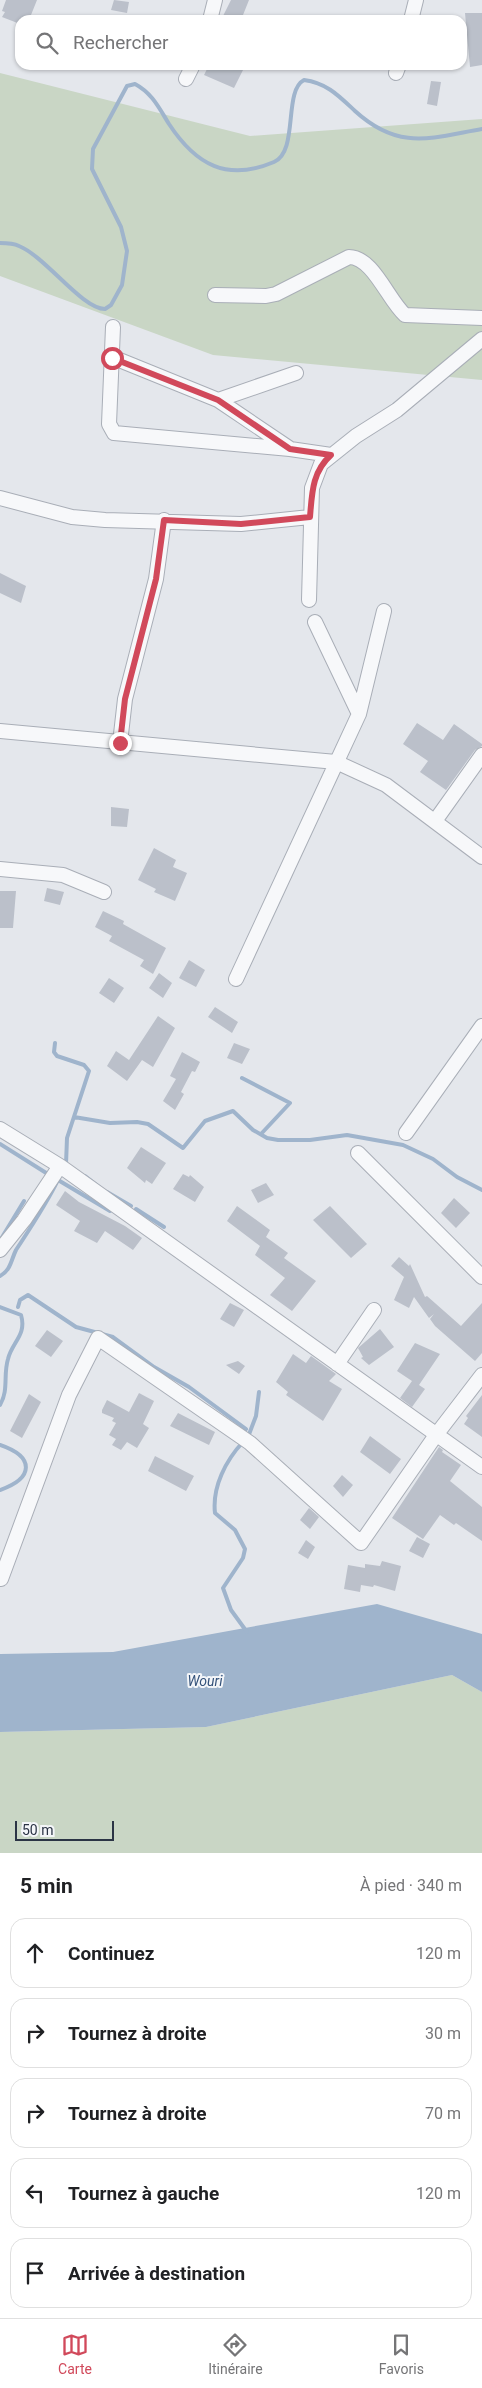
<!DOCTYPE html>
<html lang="fr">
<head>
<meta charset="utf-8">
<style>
  :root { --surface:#fff; --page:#f2f2f2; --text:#202124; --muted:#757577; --line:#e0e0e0; --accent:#d1495b }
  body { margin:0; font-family:Roboto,sans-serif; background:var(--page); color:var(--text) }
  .scale { position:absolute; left:15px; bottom:12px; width:99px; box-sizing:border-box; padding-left:5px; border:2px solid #2b3445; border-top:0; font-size:14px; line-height:18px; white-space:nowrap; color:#2b3445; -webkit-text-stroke:4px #f4f6f9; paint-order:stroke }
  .stop { position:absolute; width:15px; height:15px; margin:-11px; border:4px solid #d1495b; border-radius:50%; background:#fff }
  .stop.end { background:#d1495b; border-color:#fff; box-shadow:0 1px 5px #0008 }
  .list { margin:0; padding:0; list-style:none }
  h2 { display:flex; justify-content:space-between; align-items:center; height:65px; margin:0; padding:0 20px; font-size:21px }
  h2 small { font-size:16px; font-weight:400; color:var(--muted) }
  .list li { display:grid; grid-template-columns:32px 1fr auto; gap:15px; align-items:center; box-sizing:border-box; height:70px; margin:0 10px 10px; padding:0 10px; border:1px solid var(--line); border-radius:15px }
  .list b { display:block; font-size:19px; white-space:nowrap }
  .list em { font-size:16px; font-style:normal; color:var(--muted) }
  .icon { flex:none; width:28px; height:28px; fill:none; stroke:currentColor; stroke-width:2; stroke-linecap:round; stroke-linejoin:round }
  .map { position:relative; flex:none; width:482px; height:1853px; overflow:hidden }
  .search { position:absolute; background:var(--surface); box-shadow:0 1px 4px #0004; left:15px; right:15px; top:15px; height:55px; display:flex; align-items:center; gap:12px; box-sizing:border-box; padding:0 18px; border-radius:15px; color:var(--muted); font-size:19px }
  .sheet { height:465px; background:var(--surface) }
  nav { display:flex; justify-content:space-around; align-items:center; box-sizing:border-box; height:70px; border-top:1px solid var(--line); background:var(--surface); font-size:14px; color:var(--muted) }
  nav a { display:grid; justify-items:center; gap:2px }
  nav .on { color:var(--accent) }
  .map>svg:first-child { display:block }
  .green { fill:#c9d6c5 }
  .water { fill:#9fb4cc }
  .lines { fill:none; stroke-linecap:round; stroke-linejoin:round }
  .stream { stroke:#9fb4cc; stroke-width:4 }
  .building { fill:#bbc0ca }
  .street-casing { stroke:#a9aeb7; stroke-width:16 }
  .street { stroke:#f7f8fa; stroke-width:14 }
  .route { stroke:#d1495b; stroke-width:6 }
  .labels { text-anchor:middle; stroke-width:4; stroke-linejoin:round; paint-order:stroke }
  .water-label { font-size:14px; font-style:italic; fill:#34527a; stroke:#f4f6f9 }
</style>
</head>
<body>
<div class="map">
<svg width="482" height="1853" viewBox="0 0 482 1853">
  <rect width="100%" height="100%" fill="#e4e7ec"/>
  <path class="green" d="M0,73L250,136L482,119V380L213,355L0,276Z
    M452,1675L482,1692V1853H0V1732L206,1727Z"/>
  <path class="water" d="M377,1604L482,1634V1692L452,1675L206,1727L0,1732V1654L113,1652Z"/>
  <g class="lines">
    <path class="stream" d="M0,243C6,243 13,243 19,246C46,257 82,309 105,309L111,305L122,285L127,251L121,227L92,169L93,149L127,86L135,84C152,93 159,108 169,124C196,165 227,182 274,162C299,151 283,91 304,80C327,83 339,96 355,111C399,151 430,138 482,129
      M55,1043L54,1052L57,1056L84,1065L89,1071L67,1138L66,1164
      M242,1078L290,1103L261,1134
      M74,1117L110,1123L137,1122L148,1124L183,1148L205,1121L233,1111L253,1130L267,1138L278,1140H310L347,1135L403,1145L433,1159L457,1177L482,1190
      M0,1144L51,1176
      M85,1176L99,1187
      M107,1192L131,1206
      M136,1209L164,1227
      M1,1239L24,1201
      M0,1276C11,1270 11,1260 16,1250C31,1227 46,1205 58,1180L110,1211
      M0,1307L21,1315C27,1335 12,1342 8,1359C3,1375 9,1390 0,1405
      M18,1307L20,1300L28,1295L76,1327L113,1337L154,1367L189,1387L246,1429
      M248,1437L256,1416L259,1392
      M243,1442C226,1460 212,1487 215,1513L235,1530L245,1549L243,1558L223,1588L231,1610L247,1632
      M0,1445C35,1457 34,1478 0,1490"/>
  </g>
  <path class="building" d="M6,0H37L29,20H20V24L2,17L5,12L2,11Z
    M114,0L129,2L127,13L111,10Z
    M231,0H249L241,20H221Z
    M465,13H482V65L470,67Z
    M209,65H237L244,68L234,88L204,75Z
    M431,81L441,82L437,106L427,104Z
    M0,573L26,586L21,603L0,593Z
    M417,723L443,740L454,724L482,744V746L475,750L446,790L420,772L428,761L403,744Z
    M111,807L129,809L127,827L111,826Z
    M154,848L176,860L173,867L187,873L175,901L154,892L156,889L138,880Z
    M47,888L64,892L60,905L44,901Z
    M0,891H16L13,928H0Z
    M103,911L124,921L123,924L166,948L153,974L140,966L144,960L109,941L112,936L95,927Z
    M189,960L205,970L196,987L179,978Z
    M159,973L172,983L163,998L149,988Z
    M109,978L124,988L114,1003L99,993Z
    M215,1007L238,1022L232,1033L208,1017Z
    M158,1016L175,1028L153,1067L142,1060L127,1081L107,1066L116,1051L129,1060Z
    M234,1043L250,1049L242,1064L227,1058Z
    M182,1052L200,1062L195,1072L192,1071L181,1092L184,1094L175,1110L163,1101L176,1079L170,1076Z
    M141,1147L166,1163L152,1184L146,1180L145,1183L127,1168Z
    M183,1174L189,1177L190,1175L204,1187L195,1202L173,1189Z
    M266,1183L274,1195L258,1203L251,1190Z
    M65,1191L79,1202L125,1226L142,1238L133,1250L105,1231L97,1243L74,1231L80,1221L56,1205Z
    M454,1198L470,1213L456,1228L441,1213Z
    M237,1206L270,1230L266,1237L288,1253L284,1258L316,1281L292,1311L270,1295L285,1278L255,1255L260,1246L227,1221Z
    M330,1206L367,1244L351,1258L313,1220Z
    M399,1257L409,1266L410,1264L425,1297L427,1296L461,1326L482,1303V1353L475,1361L435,1326L430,1319L434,1314L429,1318L414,1297L409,1308L394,1300L404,1277L391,1266Z
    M230,1303L244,1310L234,1327L220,1319Z
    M380,1329L394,1347L369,1365L361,1358L363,1357L358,1348Z
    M47,1330L63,1341L51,1357L35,1346Z
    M415,1343L440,1354L419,1385L425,1389L412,1407L400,1398L412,1381L397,1371Z
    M293,1354L306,1363L311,1356L336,1374L329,1381L342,1389L323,1421L286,1395L288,1392L276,1382Z
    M238,1361L245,1366L239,1374L226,1365Z
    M139,1393L154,1401L143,1424L149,1428L137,1448L127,1442L121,1450L112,1445L116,1439L109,1435L116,1423L112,1421L114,1418L102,1413V1410L107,1400L129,1412Z
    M29,1394L41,1402L22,1438L10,1431Z
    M482,1395V1437L464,1424L468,1418L466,1416Z
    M178,1413L215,1432L209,1445L170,1426Z
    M370,1436L401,1459L390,1474L360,1452Z
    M439,1447L443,1450L442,1452L461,1465L450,1481L482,1507V1541L456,1523L454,1525L440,1515L423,1539L392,1518Z
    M155,1456L194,1476L186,1491L148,1471Z
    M342,1475L353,1485L343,1497L333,1486Z
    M309,1508L319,1517L310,1529L300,1520Z
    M417,1537L430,1544L423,1558L409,1551Z
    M306,1540L315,1547L308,1559L298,1553Z
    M382,1561L401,1566L395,1591L374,1585L373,1587L361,1585L360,1592L344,1589L348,1565L365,1568V1564L380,1566Z"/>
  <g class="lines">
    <defs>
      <path id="street" d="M210,20L215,0
        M411,20L416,0
        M396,73L399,65
        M186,79L193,65
        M215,295L266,296L276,294L349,257C373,257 388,300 405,315L482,318
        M113,327L109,424L114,433L290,449L331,455
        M112,357L218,400L289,448
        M218,400L296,373
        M0,498L72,517L105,520L241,524L310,517
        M309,600L312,488L321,464L356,436L397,410L482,339
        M315,622L359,714
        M0,731L336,762L386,785L482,857
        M120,743L125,699L156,579L164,520
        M435,821L482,755
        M0,869L63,875L104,892
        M236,979L359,714L384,611
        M0,1129L60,1166L482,1467
        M406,1133L482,1026
        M358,1153L482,1277
        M0,1250L24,1220L60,1166
        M337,1364L374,1310
        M1,1579L69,1395L98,1338L250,1443L361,1543L436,1435L482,1375"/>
    </defs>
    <use href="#street" class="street-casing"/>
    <use href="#street" class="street"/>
  </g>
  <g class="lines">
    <path class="route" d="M112,358L218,400L290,449L331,455C312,472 312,493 310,517L241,524L164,520L156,579L125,699L120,743"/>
  </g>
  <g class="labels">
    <g class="water-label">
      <text x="205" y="1686">Wouri</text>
    </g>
  </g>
</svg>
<div class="scale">50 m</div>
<div class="stop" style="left:112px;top:358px"></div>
<div class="stop end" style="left:120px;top:743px"></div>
<div class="search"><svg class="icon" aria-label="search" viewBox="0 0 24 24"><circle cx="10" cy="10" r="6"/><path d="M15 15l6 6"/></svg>Rechercher</div>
</div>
<section class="sheet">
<h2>5 min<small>À pied · 340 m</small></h2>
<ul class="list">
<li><svg class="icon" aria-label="ahead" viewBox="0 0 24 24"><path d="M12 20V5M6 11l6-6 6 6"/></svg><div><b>Continuez</b></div><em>120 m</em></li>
<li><svg class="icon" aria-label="right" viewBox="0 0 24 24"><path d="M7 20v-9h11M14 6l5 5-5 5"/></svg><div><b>Tournez à droite</b></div><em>30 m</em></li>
<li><svg class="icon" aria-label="right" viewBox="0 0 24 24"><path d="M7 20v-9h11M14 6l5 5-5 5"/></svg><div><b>Tournez à droite</b></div><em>70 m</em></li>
<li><svg class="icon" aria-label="left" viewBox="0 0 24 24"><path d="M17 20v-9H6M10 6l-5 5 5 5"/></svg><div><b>Tournez à gauche</b></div><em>120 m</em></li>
<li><svg class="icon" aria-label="arrive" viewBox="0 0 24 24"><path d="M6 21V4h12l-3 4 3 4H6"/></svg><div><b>Arrivée à destination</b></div></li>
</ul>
</section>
<nav>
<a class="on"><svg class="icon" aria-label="map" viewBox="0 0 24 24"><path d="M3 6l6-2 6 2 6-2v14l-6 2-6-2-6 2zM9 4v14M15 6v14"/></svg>Carte</a>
<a><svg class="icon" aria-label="directions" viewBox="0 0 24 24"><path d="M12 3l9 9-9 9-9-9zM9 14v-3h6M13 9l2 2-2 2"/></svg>Itinéraire</a>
<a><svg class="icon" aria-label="saved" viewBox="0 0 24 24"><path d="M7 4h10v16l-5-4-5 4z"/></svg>Favoris</a>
</nav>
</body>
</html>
